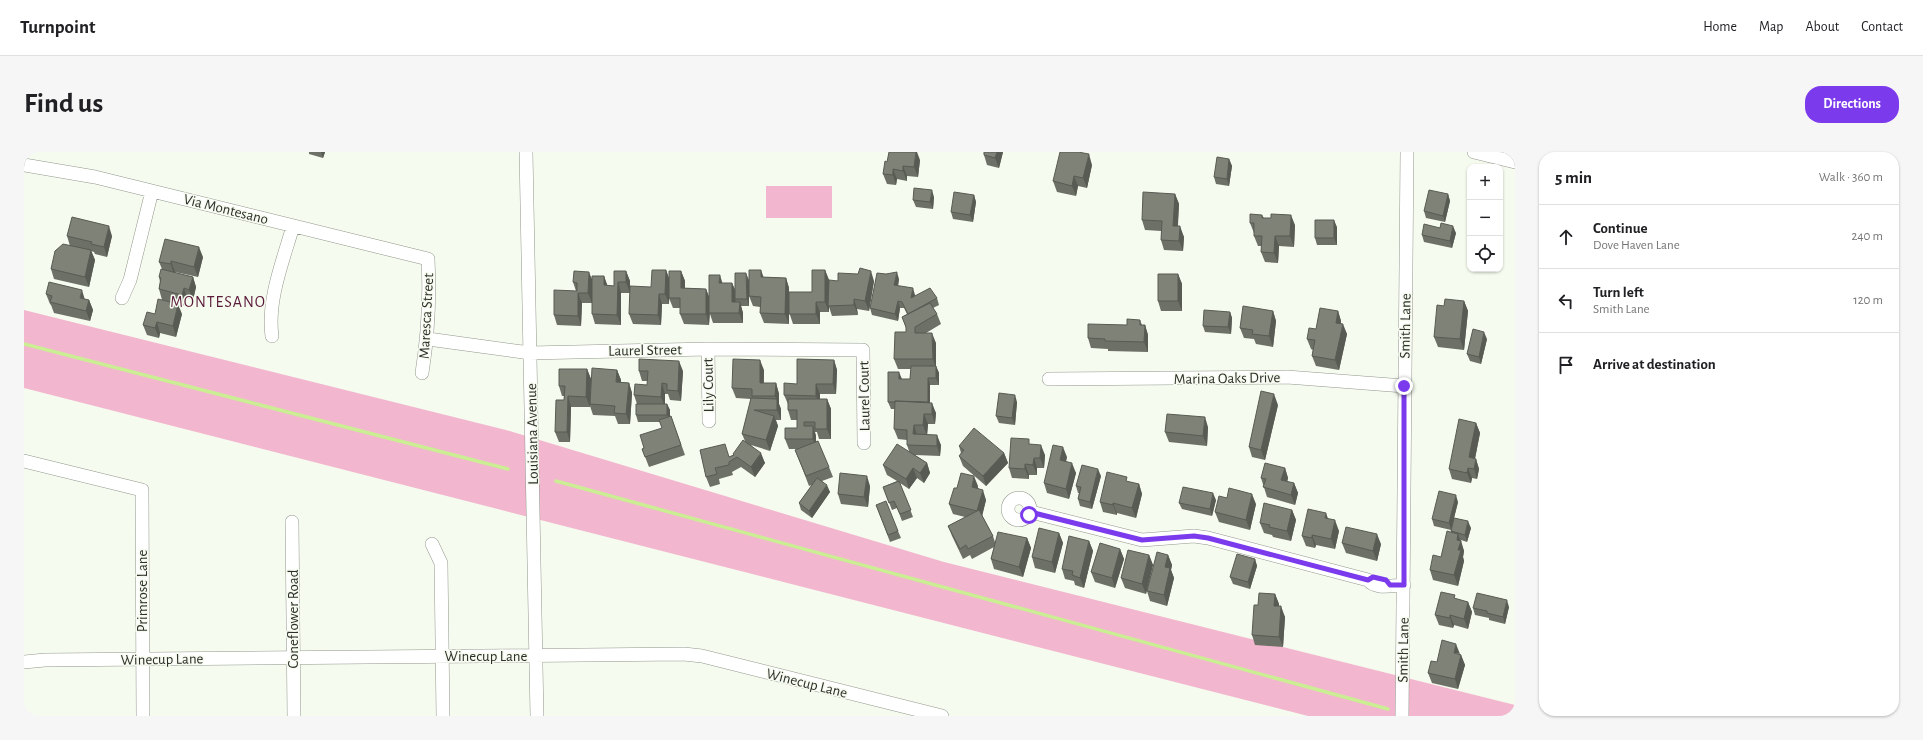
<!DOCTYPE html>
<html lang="en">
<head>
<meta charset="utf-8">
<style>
  :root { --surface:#fff; --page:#f6f6f6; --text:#202124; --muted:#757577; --line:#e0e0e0; --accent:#7c3aed }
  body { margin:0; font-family:"Alegreya Sans",sans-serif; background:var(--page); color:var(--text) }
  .controls { position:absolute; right:12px; top:12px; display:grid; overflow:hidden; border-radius:8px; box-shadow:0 1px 3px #0004 }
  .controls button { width:36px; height:36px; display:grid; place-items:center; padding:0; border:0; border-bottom:1px solid var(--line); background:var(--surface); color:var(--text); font:20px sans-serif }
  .stop { position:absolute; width:12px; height:12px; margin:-9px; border:3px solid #7c3aed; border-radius:50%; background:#fff }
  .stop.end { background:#7c3aed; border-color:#fff; box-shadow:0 1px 4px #0008 }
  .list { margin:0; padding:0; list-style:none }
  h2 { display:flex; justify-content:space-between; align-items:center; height:52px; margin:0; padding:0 16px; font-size:17px }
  h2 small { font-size:13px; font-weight:400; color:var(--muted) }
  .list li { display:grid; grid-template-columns:26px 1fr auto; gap:12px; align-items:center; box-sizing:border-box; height:64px; padding:0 16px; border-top:1px solid var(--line) }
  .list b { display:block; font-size:15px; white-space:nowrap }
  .list p { margin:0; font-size:13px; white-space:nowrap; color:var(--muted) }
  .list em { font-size:13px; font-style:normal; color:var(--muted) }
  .icon { flex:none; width:22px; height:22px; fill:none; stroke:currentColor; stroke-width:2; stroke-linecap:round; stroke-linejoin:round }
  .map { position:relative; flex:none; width:1491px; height:564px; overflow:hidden; border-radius:16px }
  header { display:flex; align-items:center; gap:24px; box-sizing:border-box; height:56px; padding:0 20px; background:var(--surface); border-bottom:1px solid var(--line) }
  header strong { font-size:19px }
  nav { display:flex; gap:22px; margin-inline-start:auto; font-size:14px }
  .intro { display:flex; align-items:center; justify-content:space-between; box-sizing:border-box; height:96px; padding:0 24px }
  h1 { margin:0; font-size:28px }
  .button { padding:10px 18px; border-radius:16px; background:var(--accent); color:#fff; font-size:14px; font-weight:700 }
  main { display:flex; gap:24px; padding:0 24px }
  aside { flex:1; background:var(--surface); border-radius:16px; box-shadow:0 1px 3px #0004 }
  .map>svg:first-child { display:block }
  .green { fill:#f2b7ce }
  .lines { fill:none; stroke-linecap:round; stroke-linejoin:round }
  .stream { stroke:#cbed94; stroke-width:3.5 }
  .minor-casing { stroke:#92978c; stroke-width:14 }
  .minor { stroke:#fff; stroke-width:13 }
  .wall { fill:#6c7066 }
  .shaded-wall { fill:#585b53 }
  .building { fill:#7e8277; stroke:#585b53 }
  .route { stroke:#7c3aed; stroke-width:5 }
  .labels { text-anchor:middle; stroke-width:3; stroke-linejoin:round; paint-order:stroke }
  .street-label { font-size:15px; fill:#2d2f2a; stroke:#f6fbef }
  .neighbourhood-label { font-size:16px; letter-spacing:1px; fill:#5a1a3a; stroke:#f6fbef }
</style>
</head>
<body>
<header>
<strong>Turnpoint</strong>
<nav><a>Home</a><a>Map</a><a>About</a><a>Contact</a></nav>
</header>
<div class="intro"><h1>Find us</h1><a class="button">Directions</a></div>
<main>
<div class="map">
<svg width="1491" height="564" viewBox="0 0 1491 564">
  <rect width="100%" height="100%" fill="#f6fbef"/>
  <path class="green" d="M742,34H808V66H742Z
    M0,158L482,278L920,410L1491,553V564H1284L0,236Z"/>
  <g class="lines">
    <path class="stream" d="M0,192L484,317
      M532,329L1364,557"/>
    <defs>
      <path id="minor" d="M502,0L513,564
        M1450,0L1491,10
        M0,13L71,25L404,107C406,145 404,183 398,221
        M98,146L106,128L128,39
        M248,184C243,148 259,109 269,74
        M404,187L506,201L684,197L839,198L840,291
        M684,197L685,269
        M1025,227L1263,225L1380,234
        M0,309L118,338L119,564
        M984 357a11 11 0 1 1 22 0a11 11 0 1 1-22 0Z
        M1007,360L1118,388L1170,384L1184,386L1344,428C1352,438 1368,433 1380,433
        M268,370L270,564
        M408,392L417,411L419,564
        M0,510L21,508L660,502L678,504L918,564
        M1378,564L1383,0"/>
    </defs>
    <use href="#minor" class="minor-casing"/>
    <use href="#minor" class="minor"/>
  </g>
  <path class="wall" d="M285,0H301L299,6L285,2Z
    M979,0L975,16L963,13L960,3Z
    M1205,7L1208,14L1205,34L1192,32L1190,25Z
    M896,8L894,25L883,24V29L873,27L872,33L863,32L859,22L863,10Z
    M1068,13L1063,36L1054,34L1052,44L1033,40L1029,29Z
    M1151,42L1155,52L1154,74L1160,85L1159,99L1140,98L1137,88V79L1121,78L1118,68Z
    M1424,42L1426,49L1421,70L1402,66L1400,59Z
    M950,43L952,50L949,70L929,67L927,60Z
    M910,45L909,57L892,55L889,48Z
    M1238,63L1240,66L1271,73L1270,95L1255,94L1254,111L1241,110L1237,100L1238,94H1234L1230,84V81L1226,71Z
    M1313,75V93H1293L1291,86Z
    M1416,76L1432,81L1428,96L1400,90L1398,83Z
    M43,84H88L83,105L71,102L70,100L67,99L71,108L65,135L30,127L27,117L46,94Z
    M179,105L174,125L151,120V121L169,125L172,135L169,148L163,146L162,154L138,148L135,137L136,130L135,125L138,117L135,110Z
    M642,118L645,126L657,119L661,129V136L682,137L685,145L699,131H708L711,137L725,128V154H717L719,161V171H689L686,162L685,173L660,172L656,162V156H649L645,146V152H638L637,173L609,172L605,162L627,135Z
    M801,118L805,128V144L850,129L845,159L833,157L834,163L808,164L805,155V160H796V172H769L765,160V172L740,171L736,161V155L729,154L725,144L740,125L762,126L765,136V140H788Z
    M602,119L606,129V141H597V173L571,172L568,162V151H558L557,174L533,173L530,163L552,139L549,130L580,124L583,133L590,134Z
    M1154,122L1158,132V159H1137L1134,149Z
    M875,127L874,134L891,143V144L913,146L915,153L909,156L913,162L917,172L902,181L912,191V214L915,221V233H906V251L912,261L911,272H904L903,283L917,293L916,304L891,303L903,311L906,321L900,331L893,326L885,337L876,331L889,365L878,369L873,356L868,358L859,335L873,329L863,323L859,313L885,299L883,293V288L874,287L870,277L871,257H867L864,250L878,227H886L887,217H874L870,207L882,180V176L878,165L883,162L880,156H876L874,169L848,163L846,156Z
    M22,142L65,148L69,158L66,169L30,161L27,153L26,152Z
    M1440,149L1444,159L1440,198L1414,195L1410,185L1420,154Z
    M1249,159L1252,169L1249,195L1232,192L1230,187L1220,186L1216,176Z
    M1314,159L1317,169V171L1323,182L1315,218L1292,214L1288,204L1289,198L1287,197L1283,187L1292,177Z
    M1206,160L1208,166L1207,182L1181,180L1179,174Z
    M131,162H158L152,185L136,181L135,186L123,183L119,173Z
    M1116,168L1118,173H1121L1124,183V200L1084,199V197L1067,196L1064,186L1103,173Z
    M1463,187L1457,212L1446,209L1443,202Z
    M810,208L813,218L812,242H796V247H803L807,257V287H795L793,280H791L792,284V290L805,315L809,325L798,329L806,340L788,366L777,358L775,351L788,333L785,334L775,308L771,298L774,297H765L761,287L773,276V268H767L764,258V252L760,243L773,232Z
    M563,217L567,227L593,218L597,228V230L605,231L608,241L606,272H594L591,264L569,263L566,254V255H547L546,290H535L531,280L540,248V244H538L535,234Z
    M740,218V231H752L755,242V252L757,257V268H752L754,274L746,299L727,293L741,311L731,325L717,315L708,320L709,323L695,327L696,332L686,335L682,325L676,298L705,305L709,303V302L721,289L718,282L727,247L712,246L708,236Z
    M615,219H659L657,249L646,248L644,242H641V252H643L646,258V265L647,264L661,303L625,315L618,297L620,296L638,276L636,270H614L612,263L613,252L610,243L623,233L624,229H618Z
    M993,250L991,273L975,271L972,264Z
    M1254,253L1241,308L1228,305L1225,295Z
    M1452,271L1456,281L1451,307H1452L1455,317L1453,327L1448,326L1447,331L1428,327L1425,317Z
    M1184,275L1183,294L1145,290L1141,280Z
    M1007,292L1021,303L1020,316H1013V323H1005V327L988,326L985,316Z
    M935,294L980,301L984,311L962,334L939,314L935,304L937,301Z
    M1043,305L1042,309L1052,321L1045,347L1023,341L1020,331Z
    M1261,316L1264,326L1263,330L1270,331L1274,341L1271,353L1243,345L1237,326Z
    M1077,324L1068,357L1056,354L1054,347L1055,341H1054L1052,334Z
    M1105,330L1115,332L1118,342L1112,366L1093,361V363L1079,360L1076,350Z
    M846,334L844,355L817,352L814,342Z
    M954,334V336L962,348L958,363L969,384L971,390L1003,386L1007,396L999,425L970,417L967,407L970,395L948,407L946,403L939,407L928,384L924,374L941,365L929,362L925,352L933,336Z
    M1192,348L1188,364L1158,357L1155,351Z
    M1434,350L1430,366L1447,376L1443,390L1437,388L1440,399L1439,405L1440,409L1434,434L1409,428L1406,418L1417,405L1427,380V378L1410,374L1408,367Z
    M1232,352L1226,378L1195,370L1191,360Z
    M852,353L874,379L877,386L866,390Z
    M1268,358L1272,368L1267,389L1249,385L1248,383L1240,381L1236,371Z
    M1304,367L1315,379L1311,397L1292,393L1291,396L1282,394L1278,384Z
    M1035,381L1039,391L1031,421L1011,416L1008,405Z
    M1065,389L1069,399L1060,436L1051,433L1050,429L1041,427L1038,417Z
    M1318,391L1357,392L1353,409L1322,401Z
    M1096,397L1100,407L1091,436L1071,430L1067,420Z
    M1125,403L1129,413L1122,442L1101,436L1097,426Z
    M1144,403L1148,413L1147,418L1150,426L1143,454L1126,449L1123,439Z
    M1231,407L1233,414L1226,437L1209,432L1206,425Z
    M1251,442L1255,452V454L1261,465L1259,495L1231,493L1228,483L1234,453Z
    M1432,447L1444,450L1448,460L1444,477L1430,473L1429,476L1415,473L1411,463Z
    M1485,455L1481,472L1465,468V466L1451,463L1449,456Z
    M1436,502L1437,503L1441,513L1434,537L1408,531L1404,521L1413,510Z"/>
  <path class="shaded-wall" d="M297,0H301L299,6Z
    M892,0H893L896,8L894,25L890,15Z
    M973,0H979L975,16L971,6Z
    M1065,2L1068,13L1063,36L1059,26Z
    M1205,7L1208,14L1205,34L1203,27Z
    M879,14L883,24V29L879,19Z
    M869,17L873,27L872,33L869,23Z
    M1050,24L1054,34L1052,44L1048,34Z
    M908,38L910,45L909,57L906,50Z
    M1151,42L1155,52L1153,84L1149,74Z
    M1424,42L1426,49L1421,70L1419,64Z
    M950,43L952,50L949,70L946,63Z
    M1267,63L1271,73L1270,95L1266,84Z
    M1310,68L1313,75V93L1310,86Z
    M85,74L88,84L83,105L80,95Z
    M1156,74L1160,85L1159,99L1155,89Z
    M1429,74L1432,81L1428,96L1426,89Z
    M1251,84L1255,94L1254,111L1250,101Z
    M175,95L179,105L174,125L170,115Z
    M67,98L71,108L65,135L61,125Z
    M147,109L151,120L150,123L147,112Z
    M642,118L646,129L645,152L641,142Z
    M737,118L741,129L737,125Z
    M801,118L805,128V160L801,150Z
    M602,119L606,129V141L602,130Z
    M657,119L661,129V147L657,136Z
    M847,119L850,129L845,159L841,149Z
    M565,120L569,130L568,151L564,141Z
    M873,120L875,127L873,140L870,133Z
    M722,121L725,128V154L723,147Z
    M1154,122L1158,132V159L1154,149Z
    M696,123L699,133L695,131Z
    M580,124L584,135L580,133Z
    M169,125L172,135L169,148L165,138Z
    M762,126L765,136V172L761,162Z
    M594,130L597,141V173L593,163Z
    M708,131L712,141L711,147L712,150H708Z
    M160,136L163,146L162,154L158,143Z
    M889,136L891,143L889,153L887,146Z
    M682,137L686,147L685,173L682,162Z
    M58,138L61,148L56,146Z
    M554,141L558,151L557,174L554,164Z
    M635,142L638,152L637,173L634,163Z
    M830,147L833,157L834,163L830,153Z
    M65,148L69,158L66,169L62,159Z
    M874,149L876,156L874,169L871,162Z
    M1440,149L1444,159L1440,198L1436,187Z
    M716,150L719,161V171L715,161Z
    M792,150L796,160V172L792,162Z
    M154,152L158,162L152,185L149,174Z
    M1249,159L1252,169L1249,195L1245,184Z
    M1314,159L1317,169L1315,181L1312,171Z
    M1206,160L1208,166L1207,182L1204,175Z
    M133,170L136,181L135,186L131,176Z
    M1319,172L1323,182L1315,218L1311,208Z
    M1121,173L1124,183V200L1120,190Z
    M1460,180L1463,187L1457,212L1455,205Z
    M908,181L912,191V214L915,221V233L912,226V217L909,207Z
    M736,208L740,218L739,241L736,231Z
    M810,208L813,218L812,242L809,232Z
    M655,209L659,219L657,249L654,239Z
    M563,217L567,227L566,252V255L562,245Z
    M593,218L597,228L596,240L592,230Z
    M875,220L878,227H875Z
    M904,226L906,233V257L904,250Z
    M605,231L608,241L606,272L602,262Z
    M638,231L641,242V255L637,245Z
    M752,231L755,242V252L757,257V268L753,258V249L751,244Z
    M792,232L796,242V254L792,244Z
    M1250,242L1254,253L1241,308L1237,298Z
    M991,243L993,250L991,273L988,266Z
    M544,244L547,255L546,290L543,280Z
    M803,247L807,257V287L803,277Z
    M908,251L912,261L911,272L908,262Z
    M643,252L646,258V269L643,263Z
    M900,262L904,272L903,284L899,273Z
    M750,264L754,274L746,299L742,288Z
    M1181,265L1184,275L1183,294L1179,284Z
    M1452,271L1456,281L1449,316L1445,305Z
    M890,273L893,283L889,282Z
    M789,274L792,284V297L789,287Z
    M913,283L917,293L916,304L913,294Z
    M1017,293L1021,303L1020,316L1016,306Z
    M1039,295L1043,305L1040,318L1036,308Z
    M737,301L741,311L731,325L727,315Z
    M980,301L984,311L962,334L959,324Z
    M1010,306L1013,316V323L1009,313Z
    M1452,307L1455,317L1453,327L1450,317Z
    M903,311L906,321L900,331L896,321Z
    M1048,311L1052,321L1045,347L1042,337Z
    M1001,312L1005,323V327L1001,317Z
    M889,316L893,326L885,337L882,327Z
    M1261,316L1264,326L1261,338L1257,328Z
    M1444,316L1448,326L1447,331L1443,321Z
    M1074,317L1077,324L1068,357L1066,350Z
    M843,324L846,334L844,355L840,345Z
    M950,324L954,334L951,345L948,335Z
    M1270,331L1274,341L1271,353L1267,343Z
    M1115,332L1118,342L1112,366L1108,356Z
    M803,333L806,340L788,366L785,359Z
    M959,338L962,348L957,369L953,359Z
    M1189,341L1192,348L1188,364L1186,357Z
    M1228,342L1232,352L1226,378L1222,368Z
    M1432,343L1434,350L1427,378L1425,371Z
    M1089,351L1093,361V363L1089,353Z
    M1268,358L1272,368L1267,389L1263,379Z
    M1302,361L1306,372L1301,366Z
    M1311,368L1315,379L1311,397L1307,387Z
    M1444,369L1447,376L1443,390L1441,383Z
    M1035,381L1039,391L1031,421L1028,410Z
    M1353,382L1357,392L1353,409L1349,399Z
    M1434,382L1440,399L1439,405L1440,409L1434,434L1430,423L1434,398L1433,388Z
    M1288,383L1292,393L1291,396L1288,386Z
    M1003,386L1007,396L999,425L995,415Z
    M1065,389L1069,399L1060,436L1056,426Z
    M1096,397L1100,407L1091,436L1088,426Z
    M1125,403L1129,413L1122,442L1118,432Z
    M1144,403L1148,413L1147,418L1150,426L1143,454L1140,443L1141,415Z
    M1231,407L1233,414L1226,437L1224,430Z
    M1251,442L1255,452L1254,464L1250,454Z
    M1483,448L1485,455L1481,472L1479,465Z
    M1444,450L1448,460L1444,477L1440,467Z
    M1257,454L1261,465L1259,495L1255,485Z
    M1426,463L1430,473L1429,476L1426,466Z
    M1432,492L1436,502L1430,501Z
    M1437,503L1441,513L1434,537L1431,527Z"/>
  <path class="building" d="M865,0H892L890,15L879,14V19L869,17V23L859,22L861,9L863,10Z
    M960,0H973L971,6L960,3Z
    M1036,0H1054L1065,2L1059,26L1050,24L1048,34L1029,29Z
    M1193,5L1205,7L1203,27L1190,25Z
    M890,36L908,38L906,50L889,48Z
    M1405,38L1424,42L1419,64L1400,59Z
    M930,40L950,43L946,63L927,60Z
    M1119,40L1151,42L1149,74H1156L1155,89L1137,88L1138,69L1118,68Z
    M1226,62L1238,63V66H1247V62L1267,63L1266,84H1251L1250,101L1237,100L1238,84H1230V71H1226Z
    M48,65L85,74L80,95L67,92L68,90L43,84Z
    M1291,68H1310V86H1291Z
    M1417,71L1429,74L1426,89L1398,83L1400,72L1416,76Z
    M141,87L175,95L170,115L147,109V112L135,110Z
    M39,92L67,98L61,125L27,117L31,99Z
    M836,116L847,119L841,149L830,147V153L804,154L805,128L814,129V121L834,122Z
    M137,117L169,125L165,138L160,136L158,143L135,137L137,126L135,125Z
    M628,118H642L641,142H635L634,163L605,162L606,134L627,135Z
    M725,118H737V125L762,126L761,162L736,161L737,145L725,144Z
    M788,118H801V150H792V162H765V140H788Z
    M550,119L565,120L564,141H554V164L530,163V138L553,139V131L549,130Z
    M590,119H602V130H594L593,163L568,162V124H580V133L590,134Z
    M645,119H657V136L682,137V162H656V146H645Z
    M873,120L870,133L889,136L887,146L906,136L913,146L884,162L878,150L874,149L871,162L846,156L853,121L862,122Z
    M711,121H722L723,147H711Z
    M1134,122H1154V149H1134Z
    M685,123H696L695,131H708V150H716L715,161H685Z
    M25,130L58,138L56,146L65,148L62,159L26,150L28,144L22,142Z
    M134,147L154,152L149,174L133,170L131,176L119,173L123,160L131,162Z
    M1421,147L1440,149L1436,187L1410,185L1413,153L1420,154Z
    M906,151L913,162L891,175V181H908L909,207H870L871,180H882V175L878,165Z
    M1219,154L1249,159L1245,184L1228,182L1229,178L1216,176Z
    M1296,156L1314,159L1312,171L1319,172L1311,208L1288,204L1291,188L1283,187L1285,176L1292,177Z
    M1180,158L1206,160L1204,175L1179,174Z
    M1103,167L1116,168V173H1121L1120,190L1081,189V187L1064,186V172L1103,173Z
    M1449,177L1460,180L1455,205L1443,202Z
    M615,207L655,209L654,239L643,238V232L638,231L637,245L610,243L611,232L623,233L624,219H615Z
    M709,207L736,208V231H752L751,244H728V237L708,236Z
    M773,207L810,208L809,232H792V244L760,243V231L773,232Z
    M887,214H912V226H904V250L871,249V250H864V220H875V227H886Z
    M568,216L593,218L592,230L605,231L602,262L590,261L591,254L566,252Z
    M535,217H563L562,245L544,244L543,280H531L532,248H540L541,234H535Z
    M1237,239L1250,242L1237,298L1225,295Z
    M975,241L991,243L988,266L972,264Z
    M727,246L753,247V258H730L750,264L742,288L718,282Z
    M764,247H803V277H791V270H780V274H789V287H761V276H773V258H764Z
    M871,249L908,251V262H900L899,273H890L889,282L913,283V294L883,293V278L870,277Z
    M612,252H643V263H612Z
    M1143,262L1181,265L1179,284L1141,280Z
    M647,264L657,293L621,305L618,297L620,296L616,283L638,276L635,268Z
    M1435,267L1452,271L1445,305L1452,307L1450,317L1444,316L1443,321L1425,317Z
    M950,276L980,301L959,324L935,304L940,298L935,294Z
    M987,286L1005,287V292L1017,293L1016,306H1010L1009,313L1001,312V317L985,316Z
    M719,288L737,301L727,315L713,305L705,310V313L691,316L693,322L682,325L676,298L701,292L705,305L710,303L709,302Z
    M794,289L805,315L782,324L771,298Z
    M873,292L903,311L896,321L889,316L882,327L859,313Z
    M1029,293L1039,295L1036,308L1048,311L1042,337L1020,331Z
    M1241,311L1261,316L1257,328L1270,331L1267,343L1239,335L1242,327L1237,326Z
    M1058,313L1074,317L1066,350L1054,347L1057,335L1052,334Z
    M1083,320L1103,325L1102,329L1115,332L1108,356L1089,351V353L1076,350Z
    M816,321L843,324L840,345L814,342Z
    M937,321L950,324L948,335L959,338L953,359L925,352L930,336H933Z
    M793,326L803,333L785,359L775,351Z
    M875,329L887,358L876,362L870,349L865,351L859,335Z
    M1159,335L1189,341L1186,357L1155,351Z
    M1205,336L1228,342L1222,368L1191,360L1195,344L1203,346Z
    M1415,339L1432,343L1425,371L1408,367Z
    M862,349L874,379L864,383L852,353Z
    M1240,351L1268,358L1263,379L1245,375L1246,373L1236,371Z
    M1284,357L1302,361L1301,366L1311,368L1307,387L1288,383V386L1278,384Z
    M955,358L969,384L944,397L942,393L936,397L924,374Z
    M1430,366L1444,369L1441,383L1427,379Z
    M1322,375L1353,382L1349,399L1318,391Z
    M1015,376L1035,381L1028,410L1008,405Z
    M1423,379L1434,382L1433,388L1437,389L1434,398H1437L1430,423L1406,418L1409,403L1417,405Z
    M974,380L1003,386L995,415L967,407Z
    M1045,384L1065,389L1056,426L1048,423L1049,419L1038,417Z
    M1076,391L1096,397L1088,426L1067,420Z
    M1104,398L1125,403L1118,432L1097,426Z
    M1133,400L1144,403L1141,415L1146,416L1140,443L1123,439Z
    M1213,402L1231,407L1224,430L1206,425Z
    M1417,440L1431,443L1430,446L1444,450L1440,467L1426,463V466L1411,463Z
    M1235,441L1251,442L1250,454H1257L1255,485L1228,483L1230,453H1234Z
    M1453,441L1483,448L1479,465L1463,461V459L1449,456Z
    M1418,488L1432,492L1430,501L1437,503L1431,527L1404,521L1407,509L1413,510Z"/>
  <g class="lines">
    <path class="route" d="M1005,363L1006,360L1118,388L1170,384L1184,386L1344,428L1349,425L1362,428L1366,433H1380V234"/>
  </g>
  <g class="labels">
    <g class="street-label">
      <text transform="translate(202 57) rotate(14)" y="5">Via Montesano</text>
      <text transform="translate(402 164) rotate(-87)" y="5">Maresca Street</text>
      <text transform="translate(1381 174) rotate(-89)" y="5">Smith Lane</text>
      <text transform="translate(621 198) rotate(-1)" y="5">Laurel Street</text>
      <text transform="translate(1203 226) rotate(-1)" y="5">Marina Oaks Drive</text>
      <text transform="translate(684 233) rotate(-91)" y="5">Lily Court</text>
      <text transform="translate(840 244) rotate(-91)" y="5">Laurel Court</text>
      <text transform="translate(508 282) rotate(-91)" y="5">Louisiana Avenue</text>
      <text transform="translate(118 439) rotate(-90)" y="5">Primrose Lane</text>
      <text transform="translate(269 467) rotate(-90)" y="5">Coneflower Road</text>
      <text transform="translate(1379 498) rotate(-89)" y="5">Smith Lane</text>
      <text x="462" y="509">Winecup Lane</text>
      <text transform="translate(138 507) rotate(-1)" y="5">Winecup Lane</text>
      <text transform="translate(783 531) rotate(14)" y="5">Winecup Lane</text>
    </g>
    <g class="neighbourhood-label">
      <text x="194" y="155">MONTESANO</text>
    </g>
  </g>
</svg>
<div class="controls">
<button>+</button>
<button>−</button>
<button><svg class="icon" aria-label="locate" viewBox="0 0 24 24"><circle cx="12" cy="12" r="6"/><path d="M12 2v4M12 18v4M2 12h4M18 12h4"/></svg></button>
</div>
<div class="stop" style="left:1005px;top:363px"></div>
<div class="stop end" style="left:1380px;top:234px"></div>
</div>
<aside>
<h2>5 min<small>Walk · 360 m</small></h2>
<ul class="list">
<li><svg class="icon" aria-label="ahead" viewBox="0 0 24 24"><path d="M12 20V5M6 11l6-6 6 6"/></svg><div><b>Continue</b><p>Dove Haven Lane</p></div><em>240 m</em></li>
<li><svg class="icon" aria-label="left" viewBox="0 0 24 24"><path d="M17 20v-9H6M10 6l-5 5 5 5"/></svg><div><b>Turn left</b><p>Smith Lane</p></div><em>120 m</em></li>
<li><svg class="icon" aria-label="arrive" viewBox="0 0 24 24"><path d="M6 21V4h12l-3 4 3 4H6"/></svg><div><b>Arrive at destination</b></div></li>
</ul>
</aside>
</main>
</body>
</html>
